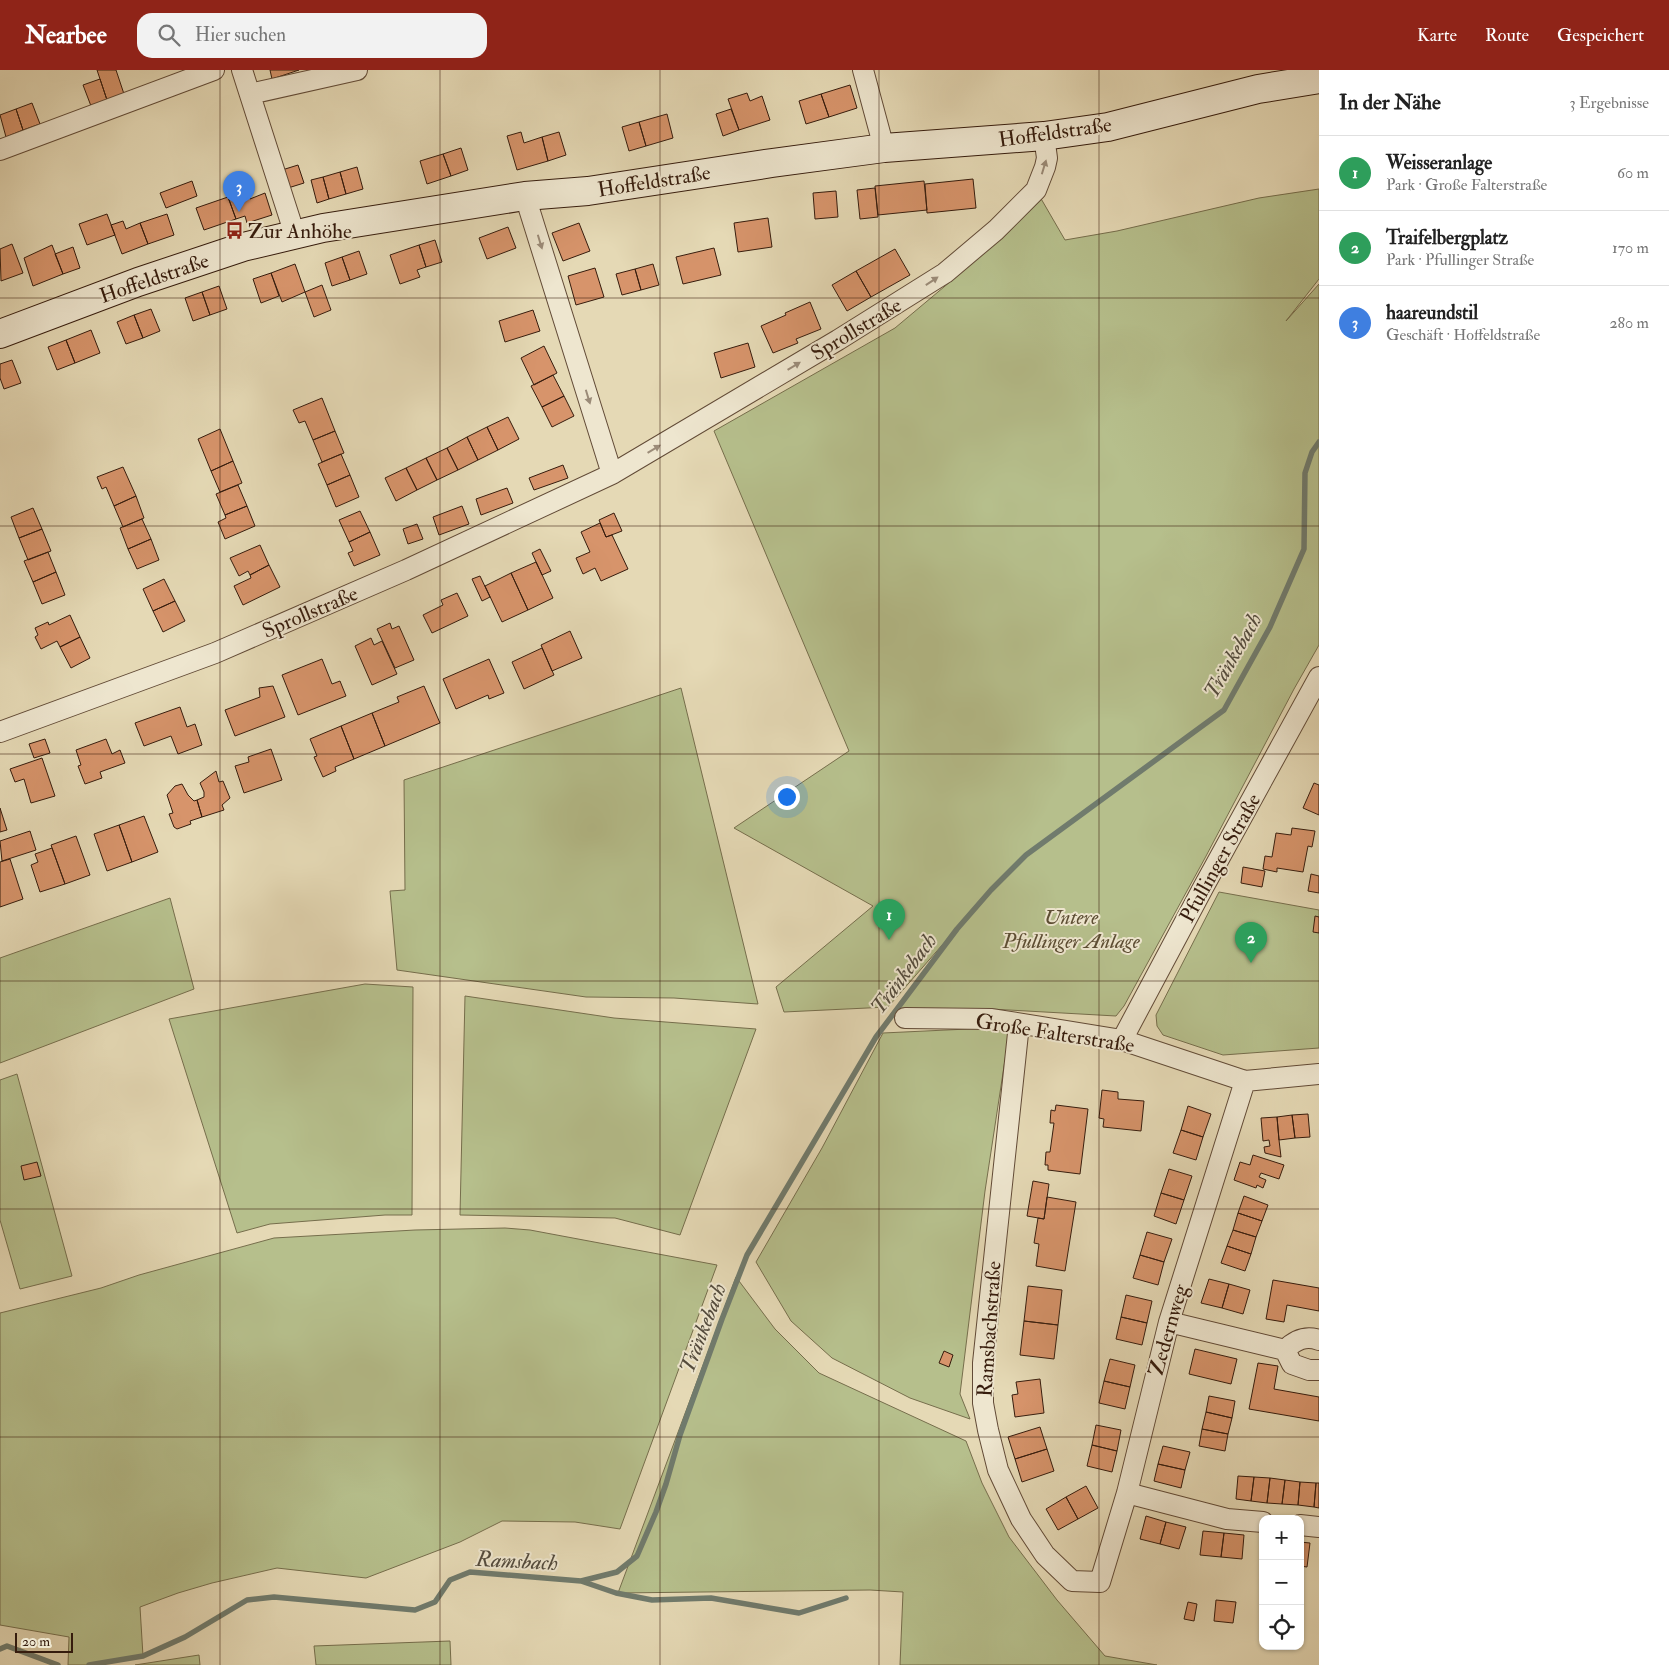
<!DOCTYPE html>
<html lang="de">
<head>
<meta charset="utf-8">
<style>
  :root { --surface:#fff; --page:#f2f2f2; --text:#222; --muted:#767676; --line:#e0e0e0; --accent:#8f2418 }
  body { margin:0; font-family:"IM FELL Double Pica",serif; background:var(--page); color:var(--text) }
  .controls { position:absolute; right:15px; bottom:15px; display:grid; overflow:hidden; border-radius:10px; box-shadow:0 1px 4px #0004 }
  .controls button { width:45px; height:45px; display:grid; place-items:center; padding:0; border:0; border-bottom:1px solid var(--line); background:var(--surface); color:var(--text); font:25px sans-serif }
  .scale { position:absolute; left:15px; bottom:12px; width:58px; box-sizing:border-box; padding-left:5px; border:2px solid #361c0d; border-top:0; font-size:14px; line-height:18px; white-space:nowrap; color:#361c0d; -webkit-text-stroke:4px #eee6cf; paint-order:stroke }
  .you { position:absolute; left:786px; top:726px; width:18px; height:18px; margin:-12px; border:4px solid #fff; border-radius:50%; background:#1a73e8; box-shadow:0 0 0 8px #1a73e833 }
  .badge { display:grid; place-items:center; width:32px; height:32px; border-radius:50%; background:var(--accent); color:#fff; font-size:16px; font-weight:700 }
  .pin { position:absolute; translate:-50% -41px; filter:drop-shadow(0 1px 2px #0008) }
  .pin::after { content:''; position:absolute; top:26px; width:18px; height:15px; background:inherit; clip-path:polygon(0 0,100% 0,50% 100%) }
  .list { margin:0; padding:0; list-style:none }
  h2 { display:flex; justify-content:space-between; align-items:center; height:65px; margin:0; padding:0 20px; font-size:21px }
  h2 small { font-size:16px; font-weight:400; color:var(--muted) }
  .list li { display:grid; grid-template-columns:32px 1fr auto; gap:15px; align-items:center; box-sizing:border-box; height:75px; padding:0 20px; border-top:1px solid var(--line) }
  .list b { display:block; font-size:19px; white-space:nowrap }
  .list p { margin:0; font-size:16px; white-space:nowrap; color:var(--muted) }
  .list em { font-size:16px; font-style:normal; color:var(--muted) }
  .icon { flex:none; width:28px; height:28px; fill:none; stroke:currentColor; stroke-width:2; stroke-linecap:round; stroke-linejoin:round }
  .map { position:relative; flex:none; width:1319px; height:1595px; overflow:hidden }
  header { display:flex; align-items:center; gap:30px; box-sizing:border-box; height:70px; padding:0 25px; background:var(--accent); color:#fff }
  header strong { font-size:24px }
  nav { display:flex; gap:28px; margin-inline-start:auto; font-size:18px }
  .search { width:350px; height:45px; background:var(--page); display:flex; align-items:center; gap:12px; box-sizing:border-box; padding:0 18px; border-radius:15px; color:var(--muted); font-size:19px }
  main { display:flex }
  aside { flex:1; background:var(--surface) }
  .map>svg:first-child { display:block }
  .green { fill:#b6bf8c; stroke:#766e4c }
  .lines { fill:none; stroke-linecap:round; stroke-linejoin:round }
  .stream { stroke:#707b6d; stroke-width:5.5 }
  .building { fill:#d7946b; stroke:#361c0d }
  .street-casing { stroke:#624b37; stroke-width:22 }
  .secondary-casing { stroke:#361c0d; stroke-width:30 }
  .street { stroke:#eee6cf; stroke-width:20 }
  .secondary { stroke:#eee6cf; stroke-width:28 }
  .oneway { fill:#9b8b78 }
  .grid { fill:none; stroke:#361c0d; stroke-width:1; stroke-opacity:0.55 }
  .labels { text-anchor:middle; stroke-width:4; stroke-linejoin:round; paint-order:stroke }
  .street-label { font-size:21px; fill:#361c0d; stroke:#eee6cf }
  .poi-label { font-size:21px; fill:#361c0d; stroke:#eee6cf; text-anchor:start }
  .park-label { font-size:21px; font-style:italic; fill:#5c4d33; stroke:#eee6cf }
  .water-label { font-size:22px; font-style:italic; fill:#534b3d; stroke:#eee6cf }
</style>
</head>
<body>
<header>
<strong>Nearbee</strong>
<div class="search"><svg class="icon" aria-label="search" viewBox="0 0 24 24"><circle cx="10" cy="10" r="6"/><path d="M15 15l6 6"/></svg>Hier suchen</div>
<nav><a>Karte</a><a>Route</a><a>Gespeichert</a></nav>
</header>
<main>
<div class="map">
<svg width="1319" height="1595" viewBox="0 0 1319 1595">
  <rect width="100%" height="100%" fill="#e5d9b5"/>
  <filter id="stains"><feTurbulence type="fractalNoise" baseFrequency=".004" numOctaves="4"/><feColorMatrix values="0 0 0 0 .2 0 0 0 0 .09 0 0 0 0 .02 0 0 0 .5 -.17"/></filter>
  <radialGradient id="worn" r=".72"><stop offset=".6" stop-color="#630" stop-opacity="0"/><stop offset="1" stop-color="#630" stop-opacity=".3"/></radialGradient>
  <path class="green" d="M1319,119V209L1286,251L1319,214V575L1294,619L1205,788L1124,936L1116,946L991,939L895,943L945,876L943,874L888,937L784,942L776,917L873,836L734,758L849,681L714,361L895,258L963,201L1036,120L1065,170L1117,161L1259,128Z
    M681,618L758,934L674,928L586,927L397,900L390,821L405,820L404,710Z
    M1219,822L1319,840V978L1223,985L1163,965L1157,956L1156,945Z
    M170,828L194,919L0,993V888Z
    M365,914L413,917L412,1145H385L270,1154L237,1163L169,949Z
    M465,926L614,948L756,959L680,1165L615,1148L460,1145Z
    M1010,957L985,1121L960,1324L970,1349L910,1328L832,1288L791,1251L756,1192L822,1078L883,963Z
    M17,1004L72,1206L20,1219L0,1150V1010Z
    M505,1158L530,1160L717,1195L620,1459L575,1452L502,1451L460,1472L366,1508L277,1498L212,1513L178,1523L140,1537L143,1586L89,1595H68L69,1567L0,1555V1243L101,1218L139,1205L274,1168L415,1160Z
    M736,1207L775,1259L819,1303L966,1371L982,1413L1009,1467L1057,1530L1105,1586L1157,1595H900L903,1522L870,1520L618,1523Z
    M450,1571L451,1595H316L314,1576Z
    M199,1585L200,1595H135Z"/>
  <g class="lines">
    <path class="stream" d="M581,1511L617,1502L637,1486L656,1442L666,1414L680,1365L722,1249L747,1185L876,967L957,859L991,820L1026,785L1224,640L1270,557L1304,479L1305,403L1312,382L1319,372
      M0,1579L7,1576L58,1595
      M89,1595L143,1586L185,1567L247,1530L274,1527L415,1540L435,1532L450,1510L470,1502L581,1511L616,1523L652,1530L711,1528L799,1543L846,1528"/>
  </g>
  <path class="building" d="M97,0H116L124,24L107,30Z
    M270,0H299L272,9Z
    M100,9L107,30L91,36L83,15Z
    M850,15L857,38L829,47L821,24Z
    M747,23L750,31L762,26L770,50L739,60L728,29Z
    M821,24L829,47L806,54L799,31Z
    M32,33L40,54L23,60L16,39Z
    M16,39L23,60L6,67L0,45Z
    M731,39L739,60L723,66L716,44Z
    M667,44L673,68L646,76L639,52Z
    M639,52L646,76L629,81L622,57Z
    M521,62L524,73L542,67L548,91L517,100L507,66Z
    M559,62L566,85L548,91L542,67Z
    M461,78L468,100L451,106L443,84Z
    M443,84L451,106L427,114L420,91Z
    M298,95L304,113L288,118L282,100Z
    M357,97L363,119L346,124L340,102Z
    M340,102L346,124L329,129L323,107Z
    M323,107L329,129L317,133L311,110Z
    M973,109L976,138L927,143L925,114Z
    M192,111L197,126L166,138L160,123Z
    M243,111L250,129L265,123L272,145L247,153L245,146L236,149L228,127L236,124L232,114Z
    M924,111L927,140L878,145L875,116Z
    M875,118L878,147L860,149L857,120Z
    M836,121L838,147L815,149L813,123Z
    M228,127L236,149L204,160L196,138Z
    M107,144L115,165L87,175L79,154Z
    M167,144L174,165L148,174L140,153Z
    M768,148L772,177L738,182L734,153Z
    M123,151L126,159L140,153L148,174L122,184L111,155Z
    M579,153L590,181L563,191L552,163Z
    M508,157L516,178L487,189L479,168Z
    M435,170L442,192L426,197L419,175Z
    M12,174L23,203L1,211L0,179Z
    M52,175L63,204L33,216L24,188Z
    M419,175L426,197L417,200L420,207L400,214L390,185Z
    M73,177L80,198L63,204L55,184Z
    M714,178L721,205L683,214L676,187Z
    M895,179L910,205L871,227L856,201Z
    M359,181L367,204L350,210L342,187Z
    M342,187L350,210L332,216L325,193Z
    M295,194L305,222L282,232L271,203Z
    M653,194L659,215L641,220L635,199Z
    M595,198L604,227L576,235L568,206Z
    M635,199L641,220L622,225L616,204Z
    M856,201L871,227L847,241L832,215Z
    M271,203L279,226L261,233L253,209Z
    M322,215L331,240L314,247L305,222Z
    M219,216L227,239L210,245L202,222Z
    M202,222L210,245L193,251L185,228Z
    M810,232L821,259L796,269L798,273L773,283L761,256L786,245L785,243Z
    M151,239L160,261L143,268L134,245Z
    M533,240L540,261L505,272L499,251Z
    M134,245L143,268L126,274L117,252Z
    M91,260L100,283L75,293L66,270Z
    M66,270L75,293L57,300L48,277Z
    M748,273L755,297L721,308L714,283Z
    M544,276L557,303L534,315L521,288Z
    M12,290L21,313L4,319L0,308V294Z
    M553,305L564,326L542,337L531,316Z
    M564,326L574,346L552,357L542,337Z
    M322,328L335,361L313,370L305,351L299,353L293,340Z
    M508,347L519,369L498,380L487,357Z
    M487,357L498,380L478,390L467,367Z
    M220,359L233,391L211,401L198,369Z
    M335,361L344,383L322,392L313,370Z
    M467,367L478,390L458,400L447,378Z
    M447,378L458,400L437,410L426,388Z
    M341,384L350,405L327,415L318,394Z
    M426,388L437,410L417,420L406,398Z
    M233,391L242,413L220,422L211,401Z
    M563,395L568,408L534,420L529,408Z
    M123,397L136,426L114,436L106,417L102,419L97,407Z
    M406,398L417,420L396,431L385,408Z
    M350,405L359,427L336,437L327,415Z
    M238,415L247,436L225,445L216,424Z
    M507,418L513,433L481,445L476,429Z
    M136,426L144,448L123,457L114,436Z
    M247,436L255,456L225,469L218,452L226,448L225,445Z
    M462,436L469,454L439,465L433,447Z
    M33,438L42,459L19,468L11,447Z
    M360,441L370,462L349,472L339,450Z
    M614,443L622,461L606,467L599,450Z
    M142,449L151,469L128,479L120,458Z
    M600,453L606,467L612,465L628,499L601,511L595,498L583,504L576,488L590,482L581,462Z
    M417,454L423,469L408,474L403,459Z
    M42,459L51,481L28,490L19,468Z
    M370,462L380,485L354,496L348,483L353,481L349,472Z
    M151,469L159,490L137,499L128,479Z
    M260,475L269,495L250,505L248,501L239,506L230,488Z
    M540,479L551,501L542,505L532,483Z
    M48,482L56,502L33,512L24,491Z
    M536,492L553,528L528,540L511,503Z
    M269,495L280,517L243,535L234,516L251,508L250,505Z
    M56,502L65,525L42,534L33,512Z
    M511,503L528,540L502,552L485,516Z
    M480,506L490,527L482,531L472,509Z
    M164,509L175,531L153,541L143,519Z
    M457,523L468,546L432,563L423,545L443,535L441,530Z
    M175,531L185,551L163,562L153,541Z
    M70,545L80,567L60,577L57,571L41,579L35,567L38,565L35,558L48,552L49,555Z
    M390,553L392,559L399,556L414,590L395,598L377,559Z
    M570,561L582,588L552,601L541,575Z
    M80,567L90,588L71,598L60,577Z
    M371,568L374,575L382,571L397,604L372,615L355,576Z
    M542,578L554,605L524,619L512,592Z
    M322,589L332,614L340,611L346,626L298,645L282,605Z
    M489,589L504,623L489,629L488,625L456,639L443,609Z
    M273,616L285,647L235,666L225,640L260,627L259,618Z
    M424,616L440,653L385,676L372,643L399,632L397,627Z
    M180,637L187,657L195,654L202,675L178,684L171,666L144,676L135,653Z
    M372,643L385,676L354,689L341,656Z
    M341,656L354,689L335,697L336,701L323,707L314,687L317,686L310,669Z
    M45,669L50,683L34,688L29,674Z
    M106,669L112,684L120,680L125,693L100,702L102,708L85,714L78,696L81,695L76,680Z
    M271,679L282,710L244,723L235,696L249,692L248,687Z
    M42,688L55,726L31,733L24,709L15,712L10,699Z
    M216,701L219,712L223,711L230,728L222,735L224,740L202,747L197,730L204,727V722L200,713Z
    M1314,713L1319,715V745L1303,738Z
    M182,714L188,725L194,731L197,730L202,747L190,751L191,754L177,759L174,757L169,744L173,743L167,725L175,716Z
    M0,738L7,760L0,762Z
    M144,746L158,782L132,792L119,755Z
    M119,755L132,792L107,801L94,764Z
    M1292,758L1315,761L1312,777L1308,776L1303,802L1277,798V802L1263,799L1265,786L1272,787L1276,763L1291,765Z
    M30,761L36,780L2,791L0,771Z
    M76,766L90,805L65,814L51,775Z
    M52,778L65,814L40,822L31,795L38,792L35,784Z
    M10,789L23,829L0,837V792Z
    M1243,797L1265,801L1262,817L1241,813Z
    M1311,804L1319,806V823L1308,821Z
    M1315,846L1319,847V863L1313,862Z
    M1102,1020L1118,1022V1029L1144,1031L1141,1061L1103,1057L1104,1049L1099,1048Z
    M1056,1035L1088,1039L1080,1104L1048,1100V1095H1045L1046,1082H1050L1054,1053H1050L1051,1040L1055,1041Z
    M1188,1036L1211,1044L1203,1067L1181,1060Z
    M1308,1044L1310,1067L1295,1068L1292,1045Z
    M1292,1045L1295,1068L1279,1070L1277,1047Z
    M1277,1047L1279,1070L1281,1087L1265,1083L1264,1077L1270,1076L1269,1070L1263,1071L1261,1048Z
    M1181,1060L1203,1067L1196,1090L1173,1083Z
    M1253,1085L1284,1095L1279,1109L1261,1103L1259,1107L1266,1110L1263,1118L1257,1115L1256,1118L1234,1110L1240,1092L1250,1095Z
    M37,1092L41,1106L24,1110L21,1096Z
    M1169,1099L1192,1106L1184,1130L1161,1123Z
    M1033,1111L1049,1114L1044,1149L1027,1146Z
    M1161,1123L1184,1130L1176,1154L1154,1146Z
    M1244,1126L1268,1135L1262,1151L1238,1143Z
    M1047,1127L1076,1132L1065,1201L1036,1196L1039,1174L1034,1173L1038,1148L1044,1149Z
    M1238,1143L1262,1151L1256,1167L1233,1160Z
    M1233,1160L1256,1167L1251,1184L1227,1176Z
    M1147,1162L1172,1169L1164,1192L1140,1185Z
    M1227,1176L1251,1184L1245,1201L1221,1193Z
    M1140,1185L1164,1192L1158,1215L1133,1208Z
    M1209,1209L1229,1214L1222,1238L1201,1233Z
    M1273,1210L1319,1218V1241L1287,1235L1284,1252L1266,1249Z
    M1229,1214L1250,1220L1243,1244L1222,1238Z
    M1028,1216L1062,1220L1058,1255L1024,1251Z
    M1126,1225L1152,1231L1147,1253L1121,1247Z
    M1121,1247L1147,1253L1142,1275L1116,1269Z
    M1024,1251L1058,1255L1054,1289L1020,1285Z
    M1195,1279L1237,1289L1231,1314L1189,1304Z
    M944,1281L953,1285L949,1297L939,1293Z
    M1110,1289L1135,1295L1130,1317L1104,1311Z
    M1258,1293L1278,1296L1274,1319L1319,1327V1351L1249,1339Z
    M1040,1309L1044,1343L1015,1347L1012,1325L1018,1324L1016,1312Z
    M1104,1311L1130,1317L1125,1339L1099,1333Z
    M1209,1326L1235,1331L1232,1348L1206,1342Z
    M1206,1342L1232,1348L1228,1364L1202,1359Z
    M1096,1355L1121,1360L1117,1381L1092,1375Z
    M1040,1357L1047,1379L1015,1389L1008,1367Z
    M1202,1359L1228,1364L1225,1381L1199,1376Z
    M1092,1375L1117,1381L1112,1402L1087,1396Z
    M1163,1376L1190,1382L1185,1400L1158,1394Z
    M1047,1379L1054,1401L1022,1412L1015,1389Z
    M1158,1394L1185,1400L1181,1418L1154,1411Z
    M1238,1406L1254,1407L1251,1431L1236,1429Z
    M1254,1407L1270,1408L1267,1433L1251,1431Z
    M1270,1408L1285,1410L1282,1434L1267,1433Z
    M1285,1410L1300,1412L1298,1435L1282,1434Z
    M1300,1412L1316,1413L1314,1437L1298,1435Z
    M1316,1413H1319V1438L1314,1437Z
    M1086,1416L1098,1438L1078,1449L1066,1427Z
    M1066,1427L1078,1449L1058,1460L1046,1439Z
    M1146,1446L1166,1452L1160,1474L1140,1469Z
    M1166,1452L1186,1457L1179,1479L1160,1474Z
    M1203,1461L1224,1463L1221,1487L1200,1485Z
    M1224,1463L1244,1465L1242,1489L1221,1487Z
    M1300,1472L1310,1473L1307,1497L1300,1496Z
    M1216,1530L1236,1532L1233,1553L1214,1551Z
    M1188,1532L1197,1534L1194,1551L1184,1549Z"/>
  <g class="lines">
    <defs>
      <path id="street" d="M242,0L295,165
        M863,0L884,78
        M250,24L357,0
        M0,80L214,0
        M525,126L612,404
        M0,662L215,583L406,500L612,404L838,270L945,203L996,160L1036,120L1045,97L1047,88L1044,66
        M905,948L992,949L1122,970L1245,1011L1319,1004
        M1019,954L983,1293V1333L988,1360L998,1400L1021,1449L1045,1485L1072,1511L1100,1512L1127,1423L1169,1252L1245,1011
        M1122,970L1204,816L1319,607
        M1169,1252L1285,1280L1292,1294L1309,1300H1319
        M1285,1280C1295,1270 1305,1265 1319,1270
        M1127,1423L1227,1449L1263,1452
        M1300,1455L1319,1457"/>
      <path id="secondary" d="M0,264L138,212L243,177L323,158L525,126L588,121L772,93L884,78L1044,66L1108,57L1258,19L1319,9"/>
    </defs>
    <use href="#street" class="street-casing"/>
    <use href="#secondary" class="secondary-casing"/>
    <use href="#street" class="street"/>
    <use href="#secondary" class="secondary"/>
  </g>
  <defs><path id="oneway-solid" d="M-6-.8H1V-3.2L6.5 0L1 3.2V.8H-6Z" transform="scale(1.25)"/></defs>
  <g class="oneway">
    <use href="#oneway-solid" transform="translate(1044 97) rotate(-73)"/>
    <use href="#oneway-solid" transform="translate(540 172) rotate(73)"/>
    <use href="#oneway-solid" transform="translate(932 211) rotate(-34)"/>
    <use href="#oneway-solid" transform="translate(794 296) rotate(-31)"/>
    <use href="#oneway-solid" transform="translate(588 327) rotate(73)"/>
    <use href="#oneway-solid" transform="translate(654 379) rotate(-31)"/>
  </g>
  <path class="grid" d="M220,0V1595M440,0V1595M660,0V1595M879,0V1595M1099,0V1595M0,228H1319M0,456H1319M0,684H1319M0,911H1319M0,1139H1319M0,1367H1319"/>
  <defs>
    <symbol id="bus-bare" viewBox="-9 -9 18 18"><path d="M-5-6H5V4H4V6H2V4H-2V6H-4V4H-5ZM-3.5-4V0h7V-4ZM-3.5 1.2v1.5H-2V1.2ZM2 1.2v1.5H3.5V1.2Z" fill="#8f2418" stroke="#eee6cf" stroke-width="2.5" paint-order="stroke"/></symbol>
  </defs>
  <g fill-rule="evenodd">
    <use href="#bus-bare" x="222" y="148" width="25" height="25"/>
  </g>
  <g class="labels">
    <g class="street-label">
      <text transform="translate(1055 62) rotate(-8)" y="7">Hoffeldstraße</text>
      <text transform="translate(654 111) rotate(-9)" y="7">Hoffeldstraße</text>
      <text transform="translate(154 208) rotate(-19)" y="7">Hoffeldstraße</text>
      <text transform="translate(856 259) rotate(-31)" y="7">Sprollstraße</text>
      <text transform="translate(310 542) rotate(-23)" y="7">Sprollstraße</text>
      <text transform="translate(1220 788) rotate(-61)" y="7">Pfullinger Straße</text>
      <text transform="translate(1055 963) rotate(9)" y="7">Große Falterstraße</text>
      <text transform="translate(989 1259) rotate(-86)" y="7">Ramsbachstraße</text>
      <text transform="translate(1168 1260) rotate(-74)" y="7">Zedernweg</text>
    </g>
    <g class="poi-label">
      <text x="248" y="168">Zur Anhöhe</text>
    </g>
    <g class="park-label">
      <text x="1071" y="854">Untere<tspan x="1071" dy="24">Pfullinger Anlage</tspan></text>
    </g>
    <g class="water-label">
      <text transform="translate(1232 585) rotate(-60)" y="8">Tränkebach</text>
      <text transform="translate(903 903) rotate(-53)" y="8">Tränkebach</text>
      <text transform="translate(702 1258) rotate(-69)" y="8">Tränkebach</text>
      <text transform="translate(517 1490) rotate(3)" y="8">Ramsbach</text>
    </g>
  </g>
  <rect width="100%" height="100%" filter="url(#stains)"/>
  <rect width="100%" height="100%" fill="url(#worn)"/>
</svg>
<div class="controls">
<button>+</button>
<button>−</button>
<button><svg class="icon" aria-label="locate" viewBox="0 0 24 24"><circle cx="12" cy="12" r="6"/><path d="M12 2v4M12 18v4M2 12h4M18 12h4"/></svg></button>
</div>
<div class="scale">20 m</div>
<div class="you"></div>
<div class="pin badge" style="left:889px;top:870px;background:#2e9e5b">1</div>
<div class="pin badge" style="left:1251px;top:893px;background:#2e9e5b">2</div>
<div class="pin badge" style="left:239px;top:142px;background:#3f7fe0">3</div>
</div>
<aside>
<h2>In der Nähe<small>3 Ergebnisse</small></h2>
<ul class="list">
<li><span class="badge" style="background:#2e9e5b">1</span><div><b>Weisseranlage</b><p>Park · Große Falterstraße</p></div><em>60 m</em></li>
<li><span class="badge" style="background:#2e9e5b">2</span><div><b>Traifelbergplatz</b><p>Park · Pfullinger Straße</p></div><em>170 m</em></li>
<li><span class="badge" style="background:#3f7fe0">3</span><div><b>haareundstil</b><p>Geschäft · Hoffeldstraße</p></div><em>280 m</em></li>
</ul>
</aside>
</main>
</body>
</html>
